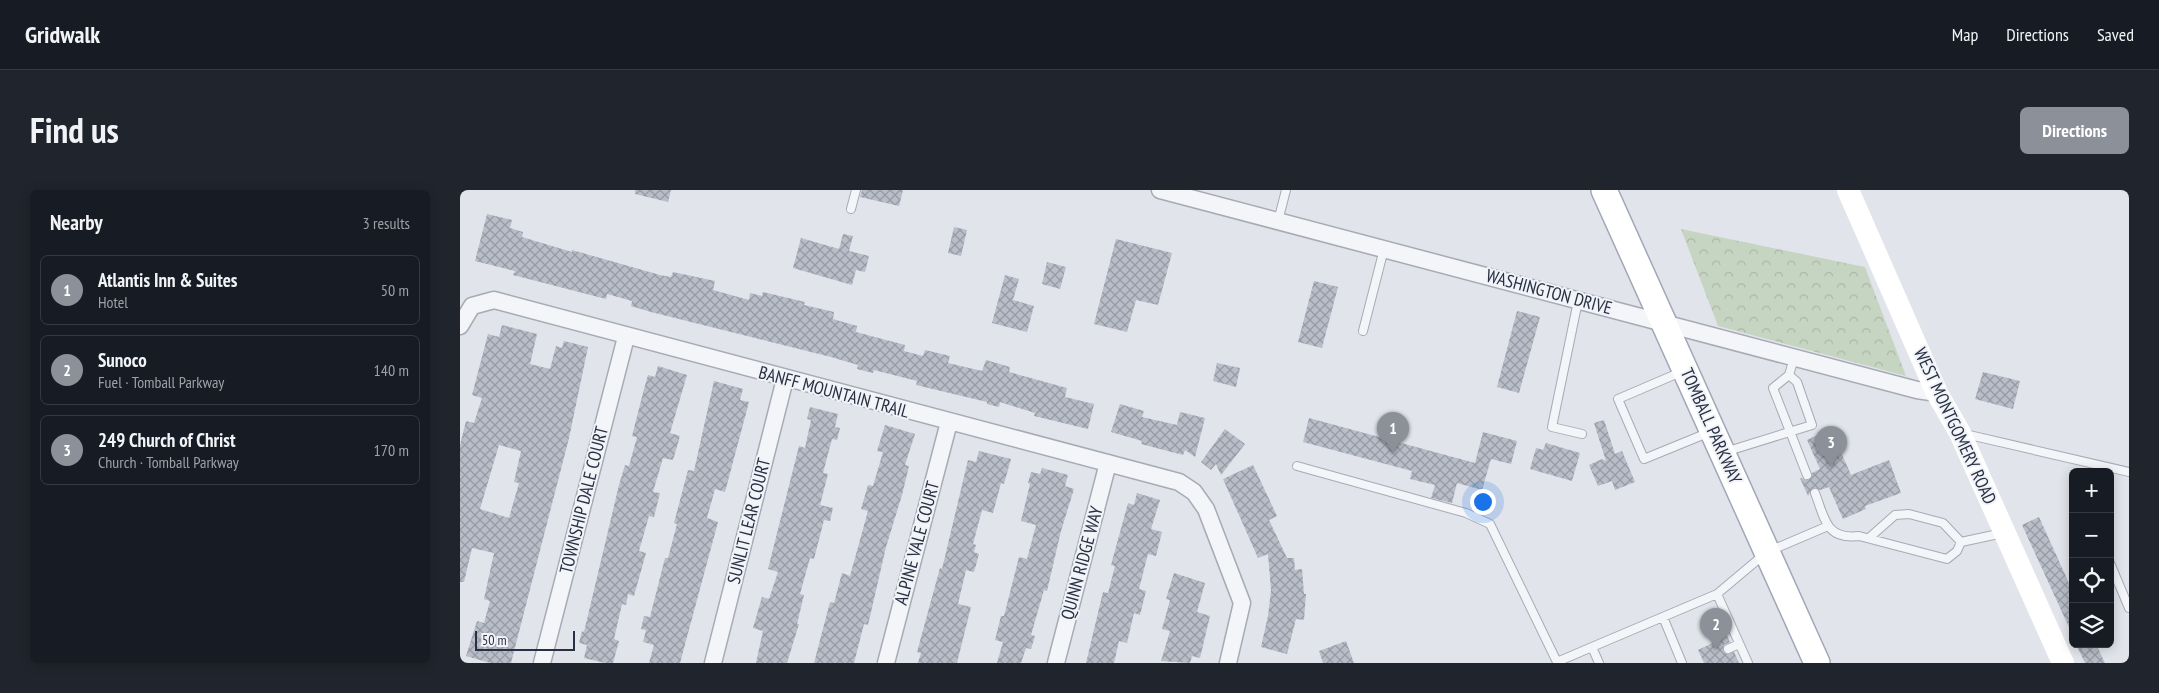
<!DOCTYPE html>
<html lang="en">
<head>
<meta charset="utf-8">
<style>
  :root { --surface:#171b24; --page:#20242c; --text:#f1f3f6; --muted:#9ea1a6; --line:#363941; --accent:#8c9099 }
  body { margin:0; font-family:"PT Sans Narrow",sans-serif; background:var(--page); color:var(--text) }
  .controls { position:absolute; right:15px; bottom:15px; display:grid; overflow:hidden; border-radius:8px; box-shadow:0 2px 12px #0003 }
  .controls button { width:45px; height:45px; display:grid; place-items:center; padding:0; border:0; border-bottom:1px solid var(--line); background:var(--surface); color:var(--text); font:25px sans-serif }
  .scale { position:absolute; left:15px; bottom:12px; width:100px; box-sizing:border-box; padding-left:5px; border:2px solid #283143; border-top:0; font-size:14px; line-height:18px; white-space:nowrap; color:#283143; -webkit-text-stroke:4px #f1f3f8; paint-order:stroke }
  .you { position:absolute; left:1022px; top:311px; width:18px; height:18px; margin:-12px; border:4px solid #fff; border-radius:50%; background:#1a73e8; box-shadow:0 0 0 8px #1a73e833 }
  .badge { display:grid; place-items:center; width:32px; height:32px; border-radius:50%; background:var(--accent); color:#fff; font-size:16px; font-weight:700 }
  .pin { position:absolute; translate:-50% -41px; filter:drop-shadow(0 1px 2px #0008) }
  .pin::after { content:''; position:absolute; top:26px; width:18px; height:15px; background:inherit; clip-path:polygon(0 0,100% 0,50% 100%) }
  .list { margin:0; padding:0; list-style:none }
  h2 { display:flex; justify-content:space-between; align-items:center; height:65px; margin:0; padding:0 20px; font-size:21px }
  h2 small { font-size:16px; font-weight:400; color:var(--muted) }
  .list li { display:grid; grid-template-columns:32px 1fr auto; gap:15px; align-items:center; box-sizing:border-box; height:70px; margin:0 10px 10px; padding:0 10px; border:1px solid var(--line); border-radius:8px }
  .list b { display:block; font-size:19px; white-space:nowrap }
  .list p { margin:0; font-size:16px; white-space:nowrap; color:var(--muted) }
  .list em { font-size:16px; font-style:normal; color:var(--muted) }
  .icon { flex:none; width:28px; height:28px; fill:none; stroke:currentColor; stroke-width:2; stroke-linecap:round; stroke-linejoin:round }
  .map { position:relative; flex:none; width:1669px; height:473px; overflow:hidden; border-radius:8px }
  header { display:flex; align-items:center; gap:30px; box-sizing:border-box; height:70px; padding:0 25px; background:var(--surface); border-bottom:1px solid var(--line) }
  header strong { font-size:24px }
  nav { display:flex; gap:28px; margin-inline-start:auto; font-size:18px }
  .intro { display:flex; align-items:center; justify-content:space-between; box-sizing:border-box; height:120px; padding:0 30px }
  h1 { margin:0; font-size:35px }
  .button { padding:12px 22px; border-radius:8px; background:var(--accent); color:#fff; font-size:18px; font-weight:700 }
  main { display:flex; gap:30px; padding:0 30px }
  aside { flex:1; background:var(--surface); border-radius:8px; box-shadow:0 2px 12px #0003 }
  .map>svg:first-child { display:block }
  .forest { fill:url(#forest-crowns) }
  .building { fill:url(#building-cross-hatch); fill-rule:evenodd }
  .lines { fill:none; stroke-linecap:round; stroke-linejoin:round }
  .service-casing { stroke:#a6abb5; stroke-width:10 }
  .minor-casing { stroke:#a6abb5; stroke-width:19 }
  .primary-casing { stroke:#a0a8b7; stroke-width:28 }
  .service { stroke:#f4f5f8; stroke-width:8 }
  .minor { stroke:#f4f5f8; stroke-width:16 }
  .secondary { stroke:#fff; stroke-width:22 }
  .primary { stroke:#fff; stroke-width:25 }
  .labels { text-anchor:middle; stroke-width:4; stroke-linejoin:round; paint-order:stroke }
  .street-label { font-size:18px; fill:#283143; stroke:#f1f3f8 }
</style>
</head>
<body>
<header>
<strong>Gridwalk</strong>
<nav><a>Map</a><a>Directions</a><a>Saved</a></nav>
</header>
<div class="intro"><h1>Find us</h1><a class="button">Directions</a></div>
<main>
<aside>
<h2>Nearby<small>3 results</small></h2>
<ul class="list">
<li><span class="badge">1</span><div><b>Atlantis Inn &amp; Suites</b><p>Hotel</p></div><em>50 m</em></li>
<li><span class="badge">2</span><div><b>Sunoco</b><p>Fuel · Tomball Parkway</p></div><em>140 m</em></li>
<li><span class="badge">3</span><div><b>249 Church of Christ</b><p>Church · Tomball Parkway</p></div><em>170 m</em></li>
</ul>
</aside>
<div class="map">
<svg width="1669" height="473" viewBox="0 0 1669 473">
  <defs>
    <pattern id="forest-crowns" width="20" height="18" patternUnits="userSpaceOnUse" patternTransform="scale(1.25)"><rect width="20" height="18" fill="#c6d5c2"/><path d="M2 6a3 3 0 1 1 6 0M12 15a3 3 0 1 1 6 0" fill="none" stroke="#aab7a8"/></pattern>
    <pattern id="building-cross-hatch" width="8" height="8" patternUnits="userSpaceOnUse" patternTransform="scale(1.25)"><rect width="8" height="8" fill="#b8bdc8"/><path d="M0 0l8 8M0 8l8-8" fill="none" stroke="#969aa4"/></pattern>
  </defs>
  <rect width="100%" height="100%" fill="#e1e4ea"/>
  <path class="forest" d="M1221,39L1405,77L1446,186L1258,136Z"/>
  <path class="building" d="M175,0H211L208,12L175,4Z
    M402,0H443L439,16L400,7Z
    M27,24L52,30L50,38L63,42L62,47L112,62V60L200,85L211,87L213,82L255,91L253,100L289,110L290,103L302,106L303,102L345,112L344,115L374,122L373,129L397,136L396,142L445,155L444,161L463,166L465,160L490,166L488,173L522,181L526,170L550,177L549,182L607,198L605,207L634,214L628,239L574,226L575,223L540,212L539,217L527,214V212L456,195L457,191L414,180L413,183L397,179L398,175L371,167L191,122L171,116L172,111L147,104L146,109L53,85L55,81L15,71Z
    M494,37L507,40L501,66L488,63Z
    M383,44L393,46L389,61L409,66L405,82L396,80L392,95L333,78L341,48L379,59Z
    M656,49L712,63L698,115L676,110L667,142L634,134Z
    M587,72L606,77L600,99L582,94Z
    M545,85L559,89L553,110L574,116L567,142L532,133Z
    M854,91L878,97L862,158L838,152Z
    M1057,121L1080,127L1059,203L1037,197Z
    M42,135L77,144L70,174L90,179L96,156L102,158L104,151L128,157L109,248L51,473H30L6,466L17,431L24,433L30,411L24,409L34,363L12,358L4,392H0V255L6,231L14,233L22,208L12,205L28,144L39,147ZM39,255L61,261L54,292L59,293L49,328L20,319Z
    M757,173L780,178L776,197L753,191Z
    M198,176L227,185L210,243L220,246L213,270L203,268L193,302L200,303L194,327L189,326L179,361L186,363L174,406L168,404L166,415L162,414L154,449L159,451L153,473H145L124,468L127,455L119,453L122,441L124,442L159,295L165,275L169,276L177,247L172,246L184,199L188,185L195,187Z
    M1523,182L1560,191L1553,219L1515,209Z
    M254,191L283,199L280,210L289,212L265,302L255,299L247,328L258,332L220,473H189L194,455L183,452L186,440L181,439L184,426L190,427L205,368H208L217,334L214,333L228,280L234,281Z
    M660,214L684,221L682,227L717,235L720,222L745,228L735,267L725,260L723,265L681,254L682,251L651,242Z
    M350,217L378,224L375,237L380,238L377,250L372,249L363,283L368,284L360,315L373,318L370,331L364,330L354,369L350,368L340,404L344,405L337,434H339L327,473H296L303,441L293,438L302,407L309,409L318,382L308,379L339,256L345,258L351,230L347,229Z
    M849,228L1015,273L1023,242L1057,251L1051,274L1031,269L1022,300L997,293L992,313L971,308L975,295L950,289L952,281L843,252Z
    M1144,230L1155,264L1162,261L1175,292L1155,300L1152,291L1138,296L1129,275L1142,269L1146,271L1134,233Z
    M425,235L455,244L445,275L449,276L442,305L426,357L408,435L404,434L394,473H354L370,412L374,413L382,383L390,386L408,321L401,319L408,295L413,296L423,262L417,261Z
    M765,239L785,254L761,285L756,274L751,280L741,272Z
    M1371,239L1391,285L1429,270L1441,303L1405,316L1406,319L1383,329L1369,297L1360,300L1353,298L1348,306L1340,288L1349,290L1352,283L1360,279L1347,250Z
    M1086,253L1120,263L1112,291L1070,279L1076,258L1083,260Z
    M519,261L551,269L544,294L541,293L533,323L522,320L513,354L516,355L514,362L519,364L514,382L506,380L498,414L511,417L497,473H458L461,463L457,462L480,378L482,379L508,270L516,272Z
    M793,275L817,326L809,330L827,368H834L835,380L842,379L844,404H846L844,430L836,429L827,464L801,457L808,426L811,400L808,364L798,368L763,289Z
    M582,278L608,285L605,296L614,299L601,341L587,401L584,400L571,445L575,446L571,459L566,458L561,473H537L543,452L535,450L541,426H544L559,367L567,369L576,335L561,331L570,294L568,293L571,282L580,284Z
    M677,303L700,310L691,339L702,342L696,366L688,364L679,399L686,401L680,425L674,423L667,453L659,451L654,473H626L643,402L648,403L655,376L651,375L668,313L674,315Z
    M1579,327L1613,402V446L1562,335Z
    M714,383L745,393L737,422L750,426L740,468L732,466L730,473L701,471L710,441L702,439L710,410L706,409Z
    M1267,446L1270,452L1264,455L1263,461L1267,464L1274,462L1279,473H1244L1238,460Z
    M886,451L894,473H863L859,461Z
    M1616,454H1636L1645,473H1625Z"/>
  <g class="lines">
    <defs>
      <path id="service" d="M391,19L396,0
        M818,31L826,0
        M1118,111L1092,237L1122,244
        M903,141L924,59
        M1221,182L1158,209L1184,269L1250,242
        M1329,185L1313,198L1347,285
        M1505,244L1669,282
        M1265,262L1352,235L1337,192L1329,185L1334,168
        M837,276L1006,323L1030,334L1097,472L1132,457
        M1355,303C1365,329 1366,350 1399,346L1487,369L1497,361L1501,352
        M1409,348L1435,325L1449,324L1483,333L1501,352
        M1501,352L1543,343
        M1650,373L1669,418
        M1257,404L1288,473
        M1203,427L1222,473
        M1268,459L1279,454
        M1139,473L1132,457L1257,404L1307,362L1368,336"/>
      <path id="minor" d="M700,0L1457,200L1477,203
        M0,136L12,116L34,110L719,292L734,302L746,319L782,413L768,473
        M82,473L166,147
        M253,473L325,189
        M426,473L489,232
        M596,473L648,273"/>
      <path id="primary" d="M1144,0L1357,473"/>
    </defs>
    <use href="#service" class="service-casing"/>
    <use href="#minor" class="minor-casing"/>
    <use href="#primary" class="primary-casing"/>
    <use href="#service" class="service"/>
    <use href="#minor" class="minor"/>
    <path class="secondary" d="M1388,0L1477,203L1500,243L1603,473"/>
    <use href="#primary" class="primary"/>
  </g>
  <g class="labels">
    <g class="street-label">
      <text transform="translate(1089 102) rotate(15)" y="6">WASHINGTON DRIVE</text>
      <text transform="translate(374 202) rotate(15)" y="6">BANFF MOUNTAIN TRAIL</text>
      <text transform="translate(1251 236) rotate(66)" y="6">TOMBALL PARKWAY</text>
      <text transform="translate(1495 236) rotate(65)" y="6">WEST MONTGOMERY ROAD</text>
      <text transform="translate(124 310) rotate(-76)" y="6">TOWNSHIP DALE COURT</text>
      <text transform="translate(289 331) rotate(-76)" y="6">SUNLIT LEAR COURT</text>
      <text transform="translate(457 353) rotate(-75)" y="6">ALPINE VALE COURT</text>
      <text transform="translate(622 373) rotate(-75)" y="6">QUINN RIDGE WAY</text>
    </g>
  </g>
</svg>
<div class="controls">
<button>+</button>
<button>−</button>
<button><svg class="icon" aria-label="locate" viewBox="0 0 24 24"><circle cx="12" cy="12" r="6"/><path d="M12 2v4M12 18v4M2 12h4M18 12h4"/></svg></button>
<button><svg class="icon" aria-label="layers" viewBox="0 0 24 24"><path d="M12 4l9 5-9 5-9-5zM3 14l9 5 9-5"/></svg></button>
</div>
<div class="scale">50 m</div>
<div class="you"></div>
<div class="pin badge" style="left:933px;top:263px">1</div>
<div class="pin badge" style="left:1256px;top:459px">2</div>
<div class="pin badge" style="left:1371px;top:277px">3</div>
</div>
</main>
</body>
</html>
